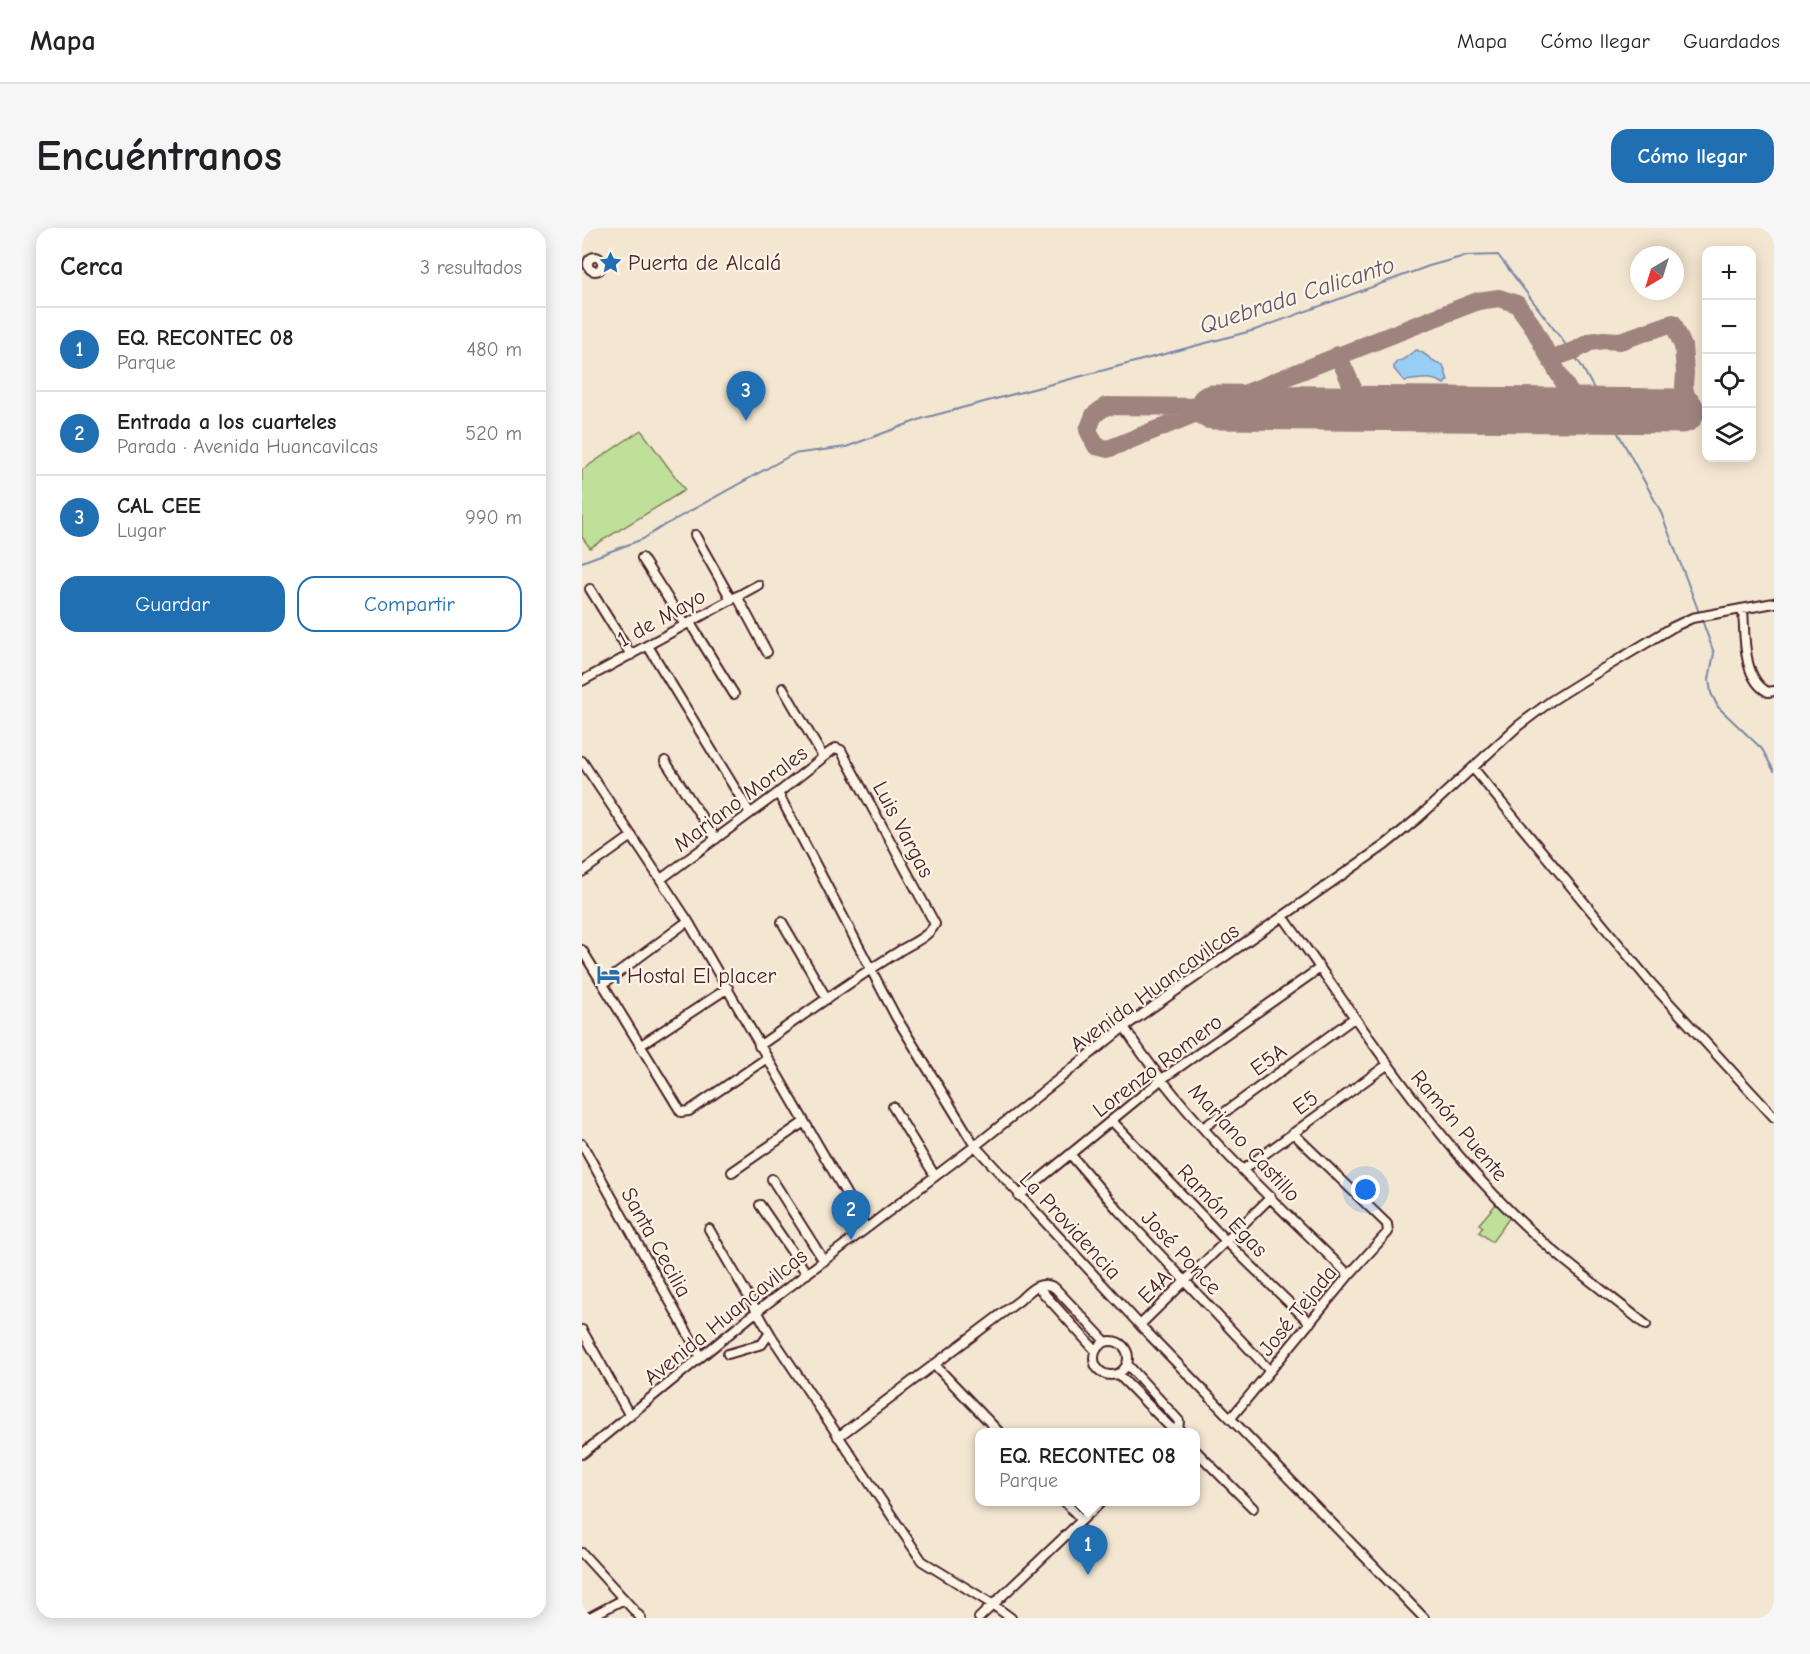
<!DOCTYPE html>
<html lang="es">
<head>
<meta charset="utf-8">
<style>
  :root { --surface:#fff; --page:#f6f6f6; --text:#202124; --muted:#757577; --line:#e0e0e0; --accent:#1f6fb2 }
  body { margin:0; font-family:"Comic Neue",sans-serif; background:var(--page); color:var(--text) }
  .controls { position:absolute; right:18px; top:18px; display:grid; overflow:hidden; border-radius:12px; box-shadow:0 3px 15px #0003 }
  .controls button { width:54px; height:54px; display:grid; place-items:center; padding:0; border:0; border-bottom:2px solid var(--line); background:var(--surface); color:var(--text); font:30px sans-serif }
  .compass { position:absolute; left:1048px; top:18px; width:54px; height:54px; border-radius:50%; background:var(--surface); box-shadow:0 3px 15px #0003; rotate:218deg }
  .you { position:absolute; left:784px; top:962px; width:21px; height:21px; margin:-15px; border:4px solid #fff; border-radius:50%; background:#1a73e8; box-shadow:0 0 0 9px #1a73e833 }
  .badge { display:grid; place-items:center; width:39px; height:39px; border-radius:50%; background:var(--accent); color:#fff; font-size:20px; font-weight:700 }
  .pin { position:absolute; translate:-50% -50px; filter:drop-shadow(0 2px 3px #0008) }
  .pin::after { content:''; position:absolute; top:32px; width:21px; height:18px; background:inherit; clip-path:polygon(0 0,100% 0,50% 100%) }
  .popup { position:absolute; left:393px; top:1200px; width:225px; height:78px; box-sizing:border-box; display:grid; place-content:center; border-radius:12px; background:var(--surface); filter:drop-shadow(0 2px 4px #0005); font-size:20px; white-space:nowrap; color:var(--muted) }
  .popup b { font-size:22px; color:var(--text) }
  .popup::after { content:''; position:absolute; left:50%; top:100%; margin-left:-12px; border:12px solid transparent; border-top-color:var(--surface) }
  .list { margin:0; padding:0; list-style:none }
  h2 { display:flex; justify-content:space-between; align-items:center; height:78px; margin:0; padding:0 24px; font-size:26px }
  h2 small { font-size:20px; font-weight:400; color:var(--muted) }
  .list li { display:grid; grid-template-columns:39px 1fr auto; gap:18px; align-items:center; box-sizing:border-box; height:84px; padding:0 24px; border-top:2px solid var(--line) }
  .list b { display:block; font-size:22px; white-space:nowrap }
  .list p { margin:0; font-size:20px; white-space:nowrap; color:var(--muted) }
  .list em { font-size:20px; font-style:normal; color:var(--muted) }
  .actions { display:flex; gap:12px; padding:18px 24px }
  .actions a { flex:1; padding:14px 0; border:2px solid var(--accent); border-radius:18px; text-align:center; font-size:21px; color:var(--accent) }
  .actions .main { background:var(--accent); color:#fff }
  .icon { flex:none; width:33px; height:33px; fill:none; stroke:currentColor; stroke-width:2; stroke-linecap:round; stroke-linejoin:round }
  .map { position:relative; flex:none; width:1192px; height:1390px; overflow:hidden; border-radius:18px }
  header { display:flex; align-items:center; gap:36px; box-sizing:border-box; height:84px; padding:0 30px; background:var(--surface); border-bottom:2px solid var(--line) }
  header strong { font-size:28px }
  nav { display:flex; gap:33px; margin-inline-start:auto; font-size:21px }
  .intro { display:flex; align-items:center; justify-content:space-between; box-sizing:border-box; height:144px; padding:0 36px }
  h1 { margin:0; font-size:42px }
  .button { padding:15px 27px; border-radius:18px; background:var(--accent); color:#fff; font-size:21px; font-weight:700 }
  main { display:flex; gap:36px; padding:0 36px }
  aside { flex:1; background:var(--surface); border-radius:18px; box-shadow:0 3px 15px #0003 }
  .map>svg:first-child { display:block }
  .green { fill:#bee099; stroke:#848062; stroke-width:1.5 }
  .water { fill:#98cdf6; stroke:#7987a5; stroke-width:1.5 }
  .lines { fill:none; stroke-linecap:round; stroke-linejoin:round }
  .stream { stroke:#7987a5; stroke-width:2 }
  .taxiway { stroke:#9f837e; stroke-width:18 }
  .runway { stroke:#9f837e; stroke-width:45 }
  .minor-casing { stroke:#4a1f2b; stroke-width:12 }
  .minor { stroke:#fcf5e5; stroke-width:8 }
  .labels { text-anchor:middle; stroke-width:4.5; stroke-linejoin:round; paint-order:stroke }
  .poi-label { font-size:22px; fill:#4a1f2b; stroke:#fcf5e5; text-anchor:start }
  .street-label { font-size:22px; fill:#4a1f2b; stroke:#fcf5e5 }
  .water-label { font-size:24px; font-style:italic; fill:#615368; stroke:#fcf5e5 }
</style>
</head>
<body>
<header>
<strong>Mapa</strong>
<nav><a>Mapa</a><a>Cómo llegar</a><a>Guardados</a></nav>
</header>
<div class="intro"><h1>Encuéntranos</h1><a class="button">Cómo llegar</a></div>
<main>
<aside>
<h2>Cerca<small>3 resultados</small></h2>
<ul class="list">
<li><span class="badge">1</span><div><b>EQ. RECONTEC 08</b><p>Parque</p></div><em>480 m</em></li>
<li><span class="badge">2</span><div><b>Entrada a los cuarteles</b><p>Parada · Avenida Huancavilcas</p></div><em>520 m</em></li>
<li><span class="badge">3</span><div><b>CAL CEE</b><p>Lugar</p></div><em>990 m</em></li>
</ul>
<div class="actions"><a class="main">Guardar</a><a>Compartir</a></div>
</aside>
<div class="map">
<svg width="1192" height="1390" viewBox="0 0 1192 1390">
  <rect width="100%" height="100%" fill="#f4e7d2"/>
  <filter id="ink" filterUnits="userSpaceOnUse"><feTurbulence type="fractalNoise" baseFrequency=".0167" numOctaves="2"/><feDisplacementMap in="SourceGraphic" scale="12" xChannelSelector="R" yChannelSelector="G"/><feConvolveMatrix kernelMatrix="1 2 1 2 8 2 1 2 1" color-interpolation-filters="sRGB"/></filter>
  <g filter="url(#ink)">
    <path class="green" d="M59,202L103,262L8,320L0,309V242Z
      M914,976L928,989L910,1014L897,1004L901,999L897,996Z"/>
    <path class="water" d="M835,122C846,126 847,133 861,137L866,152L862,156C846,147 838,152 822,153L812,141V138L815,133C824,133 826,125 835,122Z"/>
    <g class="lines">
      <path class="stream" d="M0,334L61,311L81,298L211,226L264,219L342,190L673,102L847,38L883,28L916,27L999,137L1078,282L1118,387
        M1120,392L1132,425L1127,451L1129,465L1136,479L1180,521L1192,543"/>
      <path class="taxiway" d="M756,127L780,180
        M968,131L994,122L1008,114L1022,112L1038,113L1091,95L1101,118L1103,145L1102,158L1106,178L1100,183
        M630,179L524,178L512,187L506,202L514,218L526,221C649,171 772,121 896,73L917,70L935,76L950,97L968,131L998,182"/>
      <path class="runway" d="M630,179L1100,183"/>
      <defs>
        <path id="minor" d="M6 36a7 7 0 1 1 14 0a7 7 0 1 1-14 0Z
          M113,307L149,371
          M60,330L103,397
          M8,361L49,427
          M155,368L185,424
          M1161,381C1163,406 1160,451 1186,464L1192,463
          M108,395L152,466
          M66,418L168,585
          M0,453L176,357
          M201,460L241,529
          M0,533L106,693L284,1000
          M83,533L134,611
          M891,540L1068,754L1192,889
          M196,565L314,789L393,918L558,1097L842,1390
          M0,644L50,608
          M79,651L196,565L248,524L254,520L259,522L353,696C347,709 328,716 316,724C268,753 223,786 177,818
          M701,688C713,706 726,722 738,740C799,827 858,915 934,989C975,1029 1020,1061 1064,1097
          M200,694L245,771
          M0,722L99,884L107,883L185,830
          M21,756L106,693
          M542,799C603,893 688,969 767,1047
          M59,817L146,760
          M311,879L353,948
          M530,893L644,1013L728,1095
          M621,900L772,790
          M0,916L119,1129
          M488,926L537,983L688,1143
          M662,941L805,837
          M150,944L222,894
          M190,951L242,1033
          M437,968L580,851L738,740
          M178,977L225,1046
          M127,1001L190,1109L340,1333L410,1376L429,1390
          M456,1059L513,1122
          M558,1097L689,969
          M0,1102L48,1188
          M512 1130a17 17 0 1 1 34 0a17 17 0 1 1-34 0Z
          M146,1126L180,1116L187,1106
          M352,1136L417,1204
          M545,1136L597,1193L596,1203L593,1204
          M536,1146L588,1199L597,1204
          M649,1190L767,1047L806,1004L805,996L711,905
          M256,1209L438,1072C448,1062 459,1051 473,1060L523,1113
          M614,1223L671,1280
          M0,1226L174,1084L393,918L542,799L803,617L836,590L936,498L969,473L1009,448L1091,399L1110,390L1192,375
          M483,1274L500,1292
          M0,1325L59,1390
          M6,1390L42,1371
          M397,1390L519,1274"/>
      </defs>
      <use href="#minor" class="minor-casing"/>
      <use href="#minor" class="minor"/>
    </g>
  </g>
  <defs>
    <symbol id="sight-bare" viewBox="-9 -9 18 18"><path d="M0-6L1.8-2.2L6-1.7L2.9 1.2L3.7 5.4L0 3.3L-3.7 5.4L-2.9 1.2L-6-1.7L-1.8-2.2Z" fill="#1f6fb2" stroke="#fcf5e5" stroke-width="2.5" paint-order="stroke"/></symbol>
    <symbol id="hotel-bare" viewBox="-9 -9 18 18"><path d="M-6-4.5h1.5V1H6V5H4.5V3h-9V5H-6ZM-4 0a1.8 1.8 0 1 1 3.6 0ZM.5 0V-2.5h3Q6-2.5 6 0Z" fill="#1f6fb2" stroke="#fcf5e5" stroke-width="2.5" paint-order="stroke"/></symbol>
  </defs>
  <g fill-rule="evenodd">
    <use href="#sight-bare" x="12" y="18" width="33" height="33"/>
    <use href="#hotel-bare" x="10" y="730" width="33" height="33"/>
  </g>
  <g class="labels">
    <g class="poi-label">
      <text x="46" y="42">Puerta de Alcalá</text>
      <text x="45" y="755">Hostal El placer</text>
    </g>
    <g class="street-label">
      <text transform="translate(79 389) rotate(-29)" y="8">1 de Mayo</text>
      <text transform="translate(158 570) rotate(-37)" y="8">Mariano Morales</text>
      <text transform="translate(322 601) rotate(62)" y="8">Luis Vargas</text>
      <text transform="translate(572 759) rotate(-36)" y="8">Avenida Huancavilcas</text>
      <text transform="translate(686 831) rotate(-36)" y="8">E5A</text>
      <text transform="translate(575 837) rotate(-37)" y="8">Lorenzo Romero</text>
      <text transform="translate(723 874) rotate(-36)" y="8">E5</text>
      <text transform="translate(878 897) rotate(50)" y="8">Ramón Puente</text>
      <text transform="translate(663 914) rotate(47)" y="8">Mariano Castillo</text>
      <text transform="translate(641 982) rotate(46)" y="8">Ramón Egas</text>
      <text transform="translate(489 997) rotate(47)" y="8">La Providencia</text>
      <text transform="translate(75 1014) rotate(61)" y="8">Santa Cecilia</text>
      <text transform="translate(600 1024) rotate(47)" y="8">José Ponce</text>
      <text transform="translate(572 1058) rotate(-45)" y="8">E4A</text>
      <text transform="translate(715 1082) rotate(-51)" y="8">José Tejada</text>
      <text transform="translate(143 1088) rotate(-39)" y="8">Avenida Huancavilcas</text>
    </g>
    <g class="water-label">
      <text transform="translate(715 67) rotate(-18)" y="8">Quebrada Calicanto</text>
    </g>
  </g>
</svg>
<div class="controls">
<button>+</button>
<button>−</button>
<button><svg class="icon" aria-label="locate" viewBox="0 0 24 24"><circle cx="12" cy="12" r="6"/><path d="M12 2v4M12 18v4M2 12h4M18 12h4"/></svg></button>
<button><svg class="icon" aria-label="layers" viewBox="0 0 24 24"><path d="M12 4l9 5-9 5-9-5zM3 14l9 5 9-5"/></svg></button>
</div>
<svg class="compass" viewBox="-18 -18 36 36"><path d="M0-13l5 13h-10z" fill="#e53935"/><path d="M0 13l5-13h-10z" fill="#757577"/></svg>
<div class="you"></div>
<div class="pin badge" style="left:506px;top:1347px">1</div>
<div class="popup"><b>EQ. RECONTEC 08</b>Parque</div>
<div class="pin badge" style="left:269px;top:1012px">2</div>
<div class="pin badge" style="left:164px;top:193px">3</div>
</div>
</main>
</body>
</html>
